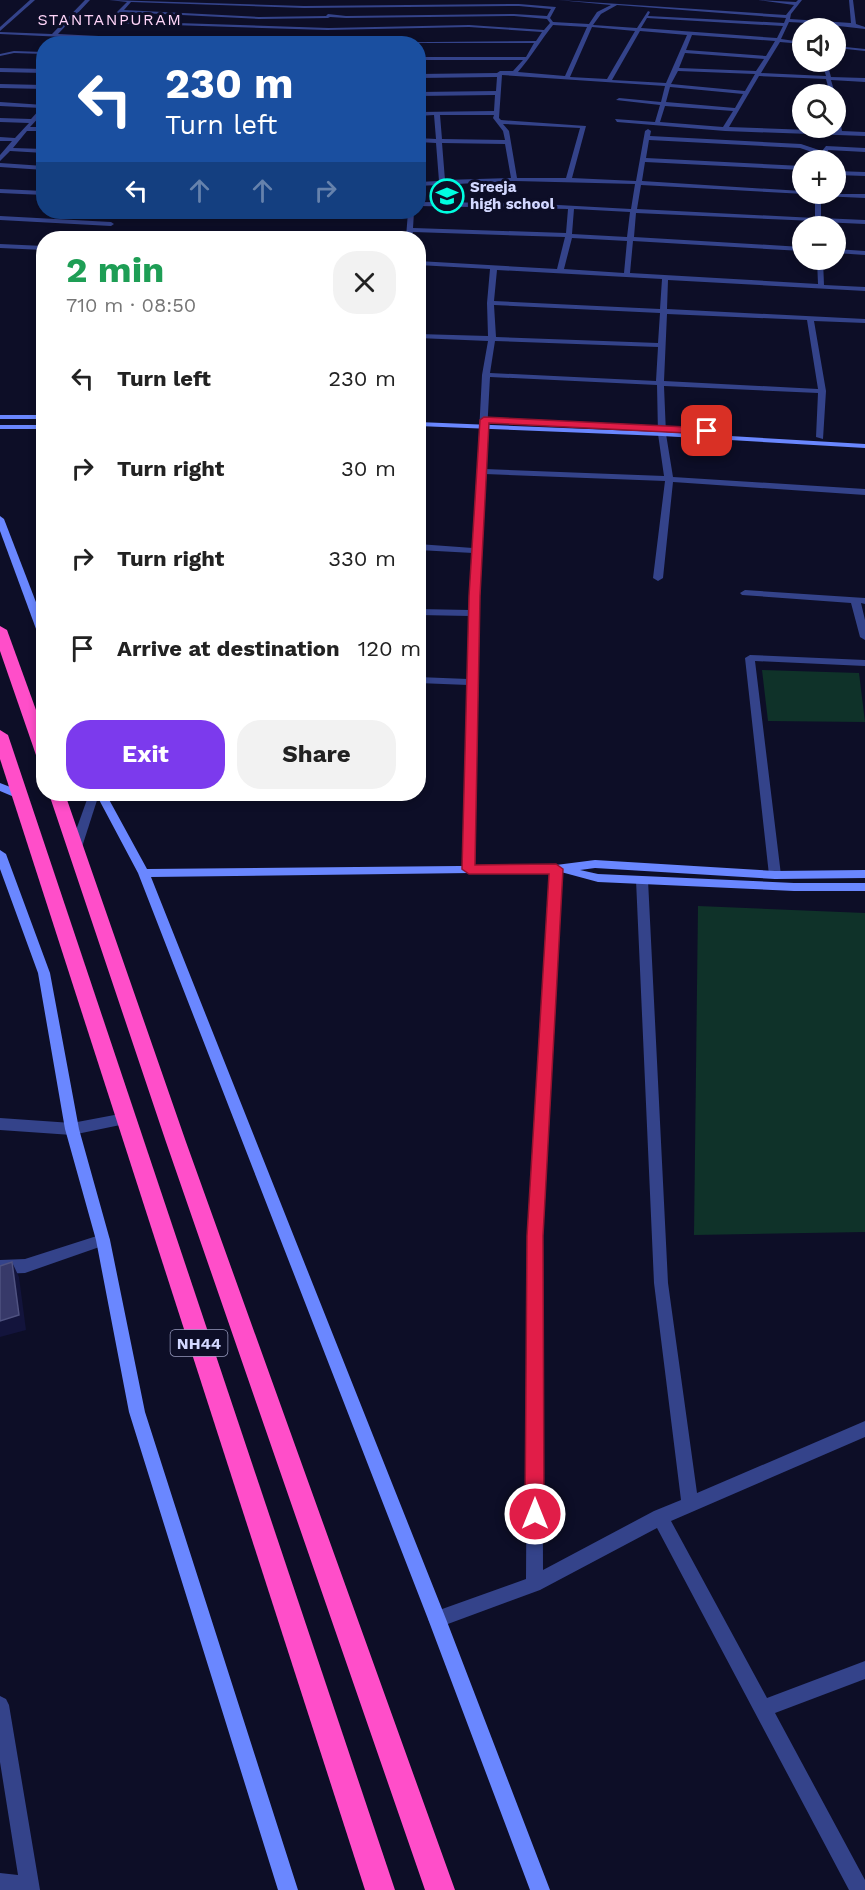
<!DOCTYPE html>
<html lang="en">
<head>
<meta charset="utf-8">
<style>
  body { margin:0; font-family:"Work Sans",sans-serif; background:#f2f2f2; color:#222; height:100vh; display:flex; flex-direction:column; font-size:22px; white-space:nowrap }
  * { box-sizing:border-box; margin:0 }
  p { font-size:20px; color:#767676 }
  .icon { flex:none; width:33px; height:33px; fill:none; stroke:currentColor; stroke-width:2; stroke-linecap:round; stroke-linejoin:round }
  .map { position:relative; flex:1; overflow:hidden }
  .drawer { position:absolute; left:36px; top:231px; width:390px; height:570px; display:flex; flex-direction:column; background:#fff; border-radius:24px; box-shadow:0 3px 9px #0003 }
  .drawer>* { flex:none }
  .hud { position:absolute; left:36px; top:36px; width:390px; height:183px; border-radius:24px; box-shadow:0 3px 9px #0003; background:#1a4fa0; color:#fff; overflow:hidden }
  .tools { position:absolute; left:792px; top:18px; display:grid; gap:12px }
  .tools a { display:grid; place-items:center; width:54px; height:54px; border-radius:50%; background:#fff; box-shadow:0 3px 9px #0003; font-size:30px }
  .pin { position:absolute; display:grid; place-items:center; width:51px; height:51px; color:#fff; margin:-26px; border-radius:12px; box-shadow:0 3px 9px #0006 }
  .me { position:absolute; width:66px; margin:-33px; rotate:0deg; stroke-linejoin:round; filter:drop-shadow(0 0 4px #0008) }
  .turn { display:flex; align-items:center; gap:21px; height:126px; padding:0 30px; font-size:27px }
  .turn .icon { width:78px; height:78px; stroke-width:2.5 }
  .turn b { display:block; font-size:42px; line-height:51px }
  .lanes { display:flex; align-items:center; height:57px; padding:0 30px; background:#0003; justify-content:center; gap:30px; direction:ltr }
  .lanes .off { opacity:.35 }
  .round { display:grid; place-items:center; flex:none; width:63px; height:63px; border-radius:24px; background:#f2f2f2 }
  .head { display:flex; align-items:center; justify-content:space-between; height:102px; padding:0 30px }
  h1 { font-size:36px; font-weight:700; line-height:45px; color:#1e9e55 }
  .cta { display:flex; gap:12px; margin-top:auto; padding:12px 30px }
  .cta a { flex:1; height:69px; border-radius:24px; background:#7c3aed; color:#fff; font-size:24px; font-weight:700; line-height:69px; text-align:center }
  .cta a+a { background:#f2f2f2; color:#222 }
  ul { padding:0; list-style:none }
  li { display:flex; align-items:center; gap:18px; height:90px; padding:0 30px }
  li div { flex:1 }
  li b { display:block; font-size:22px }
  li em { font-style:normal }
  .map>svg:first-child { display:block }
</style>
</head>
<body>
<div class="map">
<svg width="865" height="1890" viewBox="0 0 865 1890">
  <rect width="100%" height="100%" fill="#0d0e27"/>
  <g fill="#0f3229">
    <polygon points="762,670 859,673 865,722 768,721"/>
    <polygon points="698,906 865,913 865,1232 694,1235"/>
  </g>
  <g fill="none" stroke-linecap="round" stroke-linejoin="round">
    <g fill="#34438a" fill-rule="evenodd">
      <polygon points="30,0 35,0 0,31 0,27"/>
      <polygon points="85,0 90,0 58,34 261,44 213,44 0,34 0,32 52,34"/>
      <path d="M109,0l195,6 215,-2 37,3 -6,11 3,4 36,2 8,-12 14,-7 -53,-5 228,15 8,-10 -36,-5 38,2 2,-2h4l-11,14 -1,5 61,4 -2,-23h4l3,24 9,3v2l-35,-4v3h-4l-1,-4 -36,-2 -8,17 21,3v2l-22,-2 -19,31 65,3 -4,-14h5l4,15 34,1v4l-34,-2 4,14h-5l-4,-15 -67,-3 -30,51 107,4v-18l3,2 3,16 23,1v4l-140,-5 -108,-9 -2,-3 40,3 5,-17 -44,-5 3,-2 42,4 4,-16 -163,-11 -3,43 2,2 85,6 -14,52 64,3 9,-50 3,-2 3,2 -1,5 151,8 21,7 4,-5 39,2v4l-37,-2 -2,8 -3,2 -3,-2 1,-3 -21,-7 -151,-8 -3,18 156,8v4l-157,-8 -3,19 160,10 3,3 -164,-9 -4,24 178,9v-24h50v4l-44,-2v22l44,2v4l-44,-2v4h-6v-5l-179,-8 -2,24 168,10v4l-169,-10 -3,32 188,11 -1,-24h6l1,25 41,2v4l-197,-11 -1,29 198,10v4l-51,-2 12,70 -3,48 -7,-2 2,-44 -154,-7 2,48 7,43 192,12v6l-192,-13 -10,96 -5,3 -5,-3 12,-97 -180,-7 -5,122 -5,273 -2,3 -4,1 -6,-4 5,-184 -50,-2v-6l50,2 2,-63 -52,-1v-6l52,1 3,-57 -55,-3v-6l55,4 9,-173 6,-34 -70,-3v-4l70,2 -1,-33 3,-34 -72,-4v-4l139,8 8,-32 -152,-5 -2,6h-4l-1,-1 2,-25h6l-1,16 153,5 2,-24 -150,-3v-4l104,1 109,6 4,-25 -120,-3 -97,5v-4l21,-1 -3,-38 -18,-1v-4l18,1 -2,-24 -16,1v-4l76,-1 1,-16 -77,1v-4l78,-1 1,-14 -79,1v-4l79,-1 3,-2h13l10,-11h-105v-3h108l8,-14h-209l211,-2 6,-9 -73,-5 -142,3 -217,-7 -2,-2 19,-19zM131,2l173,6 215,-2 32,3 -4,7 -33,-2 -168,2 -18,-2 -2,2 -67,1 -135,-7zM617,5l169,13 -2,5 -136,-7 2,-4 -2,-1 -11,17 -44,-3 8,-11zM122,12l137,7 69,-1 2,-1 16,1 168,-2 33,3 3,4 -6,7 -75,-5 -140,3 -215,-7zM647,18l136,8 -6,12 -136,-10zM553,25l34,2 -22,49 -47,-4c13,-15 23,-32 35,-47zM592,27l43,4 -28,48 -37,-2zM640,31l47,4 -21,48 -54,-3zM692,35l83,6 -9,15 -80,-6zM685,53l79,6 -8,12 -77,-3zM678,71l77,3 -10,17 -74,-7zM670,87l73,7 -8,14 -69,-6zM665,106l68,5 -10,16 -63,-5zM440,115h54l-1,3 10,13 2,9 -63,-1zM503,124l77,4 -14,50h-49l-8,-47zM442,143l63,1 6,34 -66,2zM574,209l56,3 -3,25 -55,-3zM572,238l55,3 -3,32 -60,-4zM497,270l165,9 -2,30 -166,-8zM494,305l166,8 -2,30 -162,-6zM667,314l140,6 11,69 -154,-8zM495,341l163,6 -2,34 -166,-8zM490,377l167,8 1,49 6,42 -179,-7z"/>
      <polygon points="836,46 865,49 865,51 836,48"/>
      <polygon points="14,51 44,52 44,54 14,53 0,56 0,54"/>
      <polygon points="0,68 44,69 44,73 0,72"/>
      <polygon points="0,84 44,85 44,89 0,88"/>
      <polygon points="0,102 44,105 44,112 30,127 44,127 44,131 27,131 13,148 44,149 44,153 10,151 0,161 0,155 12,141 0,141 0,137 15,138 29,123 0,122 0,118 31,119 41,108 0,106"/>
      <polygon points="0,163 44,166 44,170 0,167"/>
      <polygon points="836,171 865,172 865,176 836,175"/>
      <polygon points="0,189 44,191 44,195 0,193"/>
      <polygon points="0,216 111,222 114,224 111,226 0,220"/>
      <polygon points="0,244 44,246 44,250 0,248"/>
      <polygon points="836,249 865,251 865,255 836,253"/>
      <polygon points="745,590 865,598 865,604 861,603 865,620 865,640 860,637 851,603 742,595 740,593"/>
      <polygon points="750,655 865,660 865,666 755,661 781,875 775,879 769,875 745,658"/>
      <polygon points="89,794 99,794 82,847 76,851 70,847"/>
      <polygon points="556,865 562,869 542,1236 543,1570 654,1511 681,1500 654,1283 636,880 642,876 648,880 668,1283 697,1493 865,1421 865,1437 671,1521 767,1698 865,1661 865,1679 775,1713 865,1880 865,1890 849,1890 657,1528 540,1590 437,1628 431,1625 428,1619 431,1613 526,1579 528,1236 550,869"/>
      <polygon points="125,1113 130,1115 132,1119 130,1123 72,1135 0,1130 0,1118 72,1123"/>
      <polygon points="103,1234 108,1236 110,1240 108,1244 25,1273 0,1274 0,1260 25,1259"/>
      <polygon points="0,1696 6,1699 9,1705 40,1890 0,1890 0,1873 18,1875 0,1762"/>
    </g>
    <g fill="#6a87ff" fill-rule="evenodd">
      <rect x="0" y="415" width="44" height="4"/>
      <polygon points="418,422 662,432 865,444 865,448 662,436 418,426"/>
      <rect x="0" y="425" width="44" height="4"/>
      <polygon points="0,516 4,519 44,623 44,640 39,637 0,531"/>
      <polygon points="0,783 23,792 24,795 19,799 0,791"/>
      <polygon points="96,794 106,794 147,869 556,865 595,860 775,871 865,870 865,878 775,879 595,868 580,870 598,874 794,883 865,883 865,891 794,891 598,882 561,872 151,877 446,1619 550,1890 530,1890 428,1619 138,873"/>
      <polygon points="0,850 6,854 50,973 79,1129 110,1240 145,1412 298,1890 278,1890 129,1412 96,1240 65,1129 38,973 0,869"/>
    </g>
    <g fill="#ff4ec9" fill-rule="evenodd">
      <polygon points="0,626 7,630 44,732 44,760 36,755 0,651"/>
      <polygon points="0,730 8,735 395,1890 365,1890 0,759"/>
      <polygon points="49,794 65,794 186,1142 455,1890 425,1890 166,1142"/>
    </g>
  </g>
  <polygon fill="#13143c" points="12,1262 19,1277 26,1330 0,1337 0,1321"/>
  <polygon fill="#373969" stroke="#4f5280" stroke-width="1.5" points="12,1262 19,1315 0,1321 0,1266"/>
  <polygon fill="#e11d48" stroke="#92132f" stroke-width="1.5" points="484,417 707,428 711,431 707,434 489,423 480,596 475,865 556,864 563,869 543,1236 544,1514 541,1521 535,1523 528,1521 525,1514 527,1236 549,874 469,874 462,869 469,596 480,420"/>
  <defs>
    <g id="school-ring" transform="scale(1.725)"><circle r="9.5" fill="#0d0e27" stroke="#00fee1" stroke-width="1.5"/><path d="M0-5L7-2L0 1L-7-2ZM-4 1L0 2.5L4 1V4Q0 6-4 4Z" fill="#00fee1"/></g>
  </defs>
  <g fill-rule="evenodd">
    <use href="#school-ring" x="447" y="196"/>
  </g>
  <g text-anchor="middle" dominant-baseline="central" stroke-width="6" stroke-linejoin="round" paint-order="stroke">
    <g font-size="15" font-weight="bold" fill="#d3d8ff" stroke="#0d0e27" text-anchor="start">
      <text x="470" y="187">Sreeja<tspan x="470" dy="17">high school</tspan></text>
    </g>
    <g font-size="16" letter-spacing="1.5" fill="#ffd5f9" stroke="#0d0e27">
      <text x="110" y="19">STANTANPURAM</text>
    </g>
    <rect fill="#0d0e27" stroke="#989bbe" stroke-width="1.5" x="170.5" y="1330" width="57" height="26" rx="4.5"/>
    <g font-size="16" font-weight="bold" fill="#d3d8ff">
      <text x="199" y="1343">NH44</text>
    </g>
  </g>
</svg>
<div class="tools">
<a><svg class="icon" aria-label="sound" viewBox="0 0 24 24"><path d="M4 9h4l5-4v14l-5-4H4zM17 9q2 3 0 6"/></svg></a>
<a><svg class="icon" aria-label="search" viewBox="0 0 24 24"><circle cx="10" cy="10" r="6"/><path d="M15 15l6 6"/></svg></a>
<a>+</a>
<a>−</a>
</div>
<div class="pin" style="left:707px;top:431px;background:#d93025"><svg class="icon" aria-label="arrive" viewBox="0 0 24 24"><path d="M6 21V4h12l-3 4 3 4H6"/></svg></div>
<svg class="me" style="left:535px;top:1514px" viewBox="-20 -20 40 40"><circle r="17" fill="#e11d48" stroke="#fff" stroke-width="3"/><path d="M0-11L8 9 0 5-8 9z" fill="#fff"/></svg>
<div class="hud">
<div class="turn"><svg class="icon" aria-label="left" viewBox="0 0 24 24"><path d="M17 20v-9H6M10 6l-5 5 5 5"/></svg><div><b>230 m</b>Turn left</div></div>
<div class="lanes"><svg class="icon" aria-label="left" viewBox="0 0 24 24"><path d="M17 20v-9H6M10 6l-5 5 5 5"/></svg><svg class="icon off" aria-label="ahead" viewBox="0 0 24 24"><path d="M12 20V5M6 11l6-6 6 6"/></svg><svg class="icon off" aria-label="ahead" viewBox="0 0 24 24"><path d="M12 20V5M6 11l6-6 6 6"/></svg><svg class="icon off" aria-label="right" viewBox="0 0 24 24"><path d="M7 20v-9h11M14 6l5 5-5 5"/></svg></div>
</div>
<section class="drawer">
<div class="head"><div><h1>2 min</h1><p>710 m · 08:50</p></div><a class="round"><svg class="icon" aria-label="close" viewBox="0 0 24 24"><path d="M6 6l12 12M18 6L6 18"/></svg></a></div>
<ul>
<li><svg class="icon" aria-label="left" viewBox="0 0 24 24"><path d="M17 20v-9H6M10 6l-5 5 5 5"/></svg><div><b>Turn left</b></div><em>230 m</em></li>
<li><svg class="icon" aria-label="right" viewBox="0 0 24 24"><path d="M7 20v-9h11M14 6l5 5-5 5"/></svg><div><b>Turn right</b></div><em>30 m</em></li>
<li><svg class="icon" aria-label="right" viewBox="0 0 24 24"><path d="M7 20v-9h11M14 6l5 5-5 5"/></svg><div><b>Turn right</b></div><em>330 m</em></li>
<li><svg class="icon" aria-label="arrive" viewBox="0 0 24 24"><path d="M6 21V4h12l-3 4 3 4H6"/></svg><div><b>Arrive at destination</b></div><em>120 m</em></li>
</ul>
<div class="cta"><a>Exit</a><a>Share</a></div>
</section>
</div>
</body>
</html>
